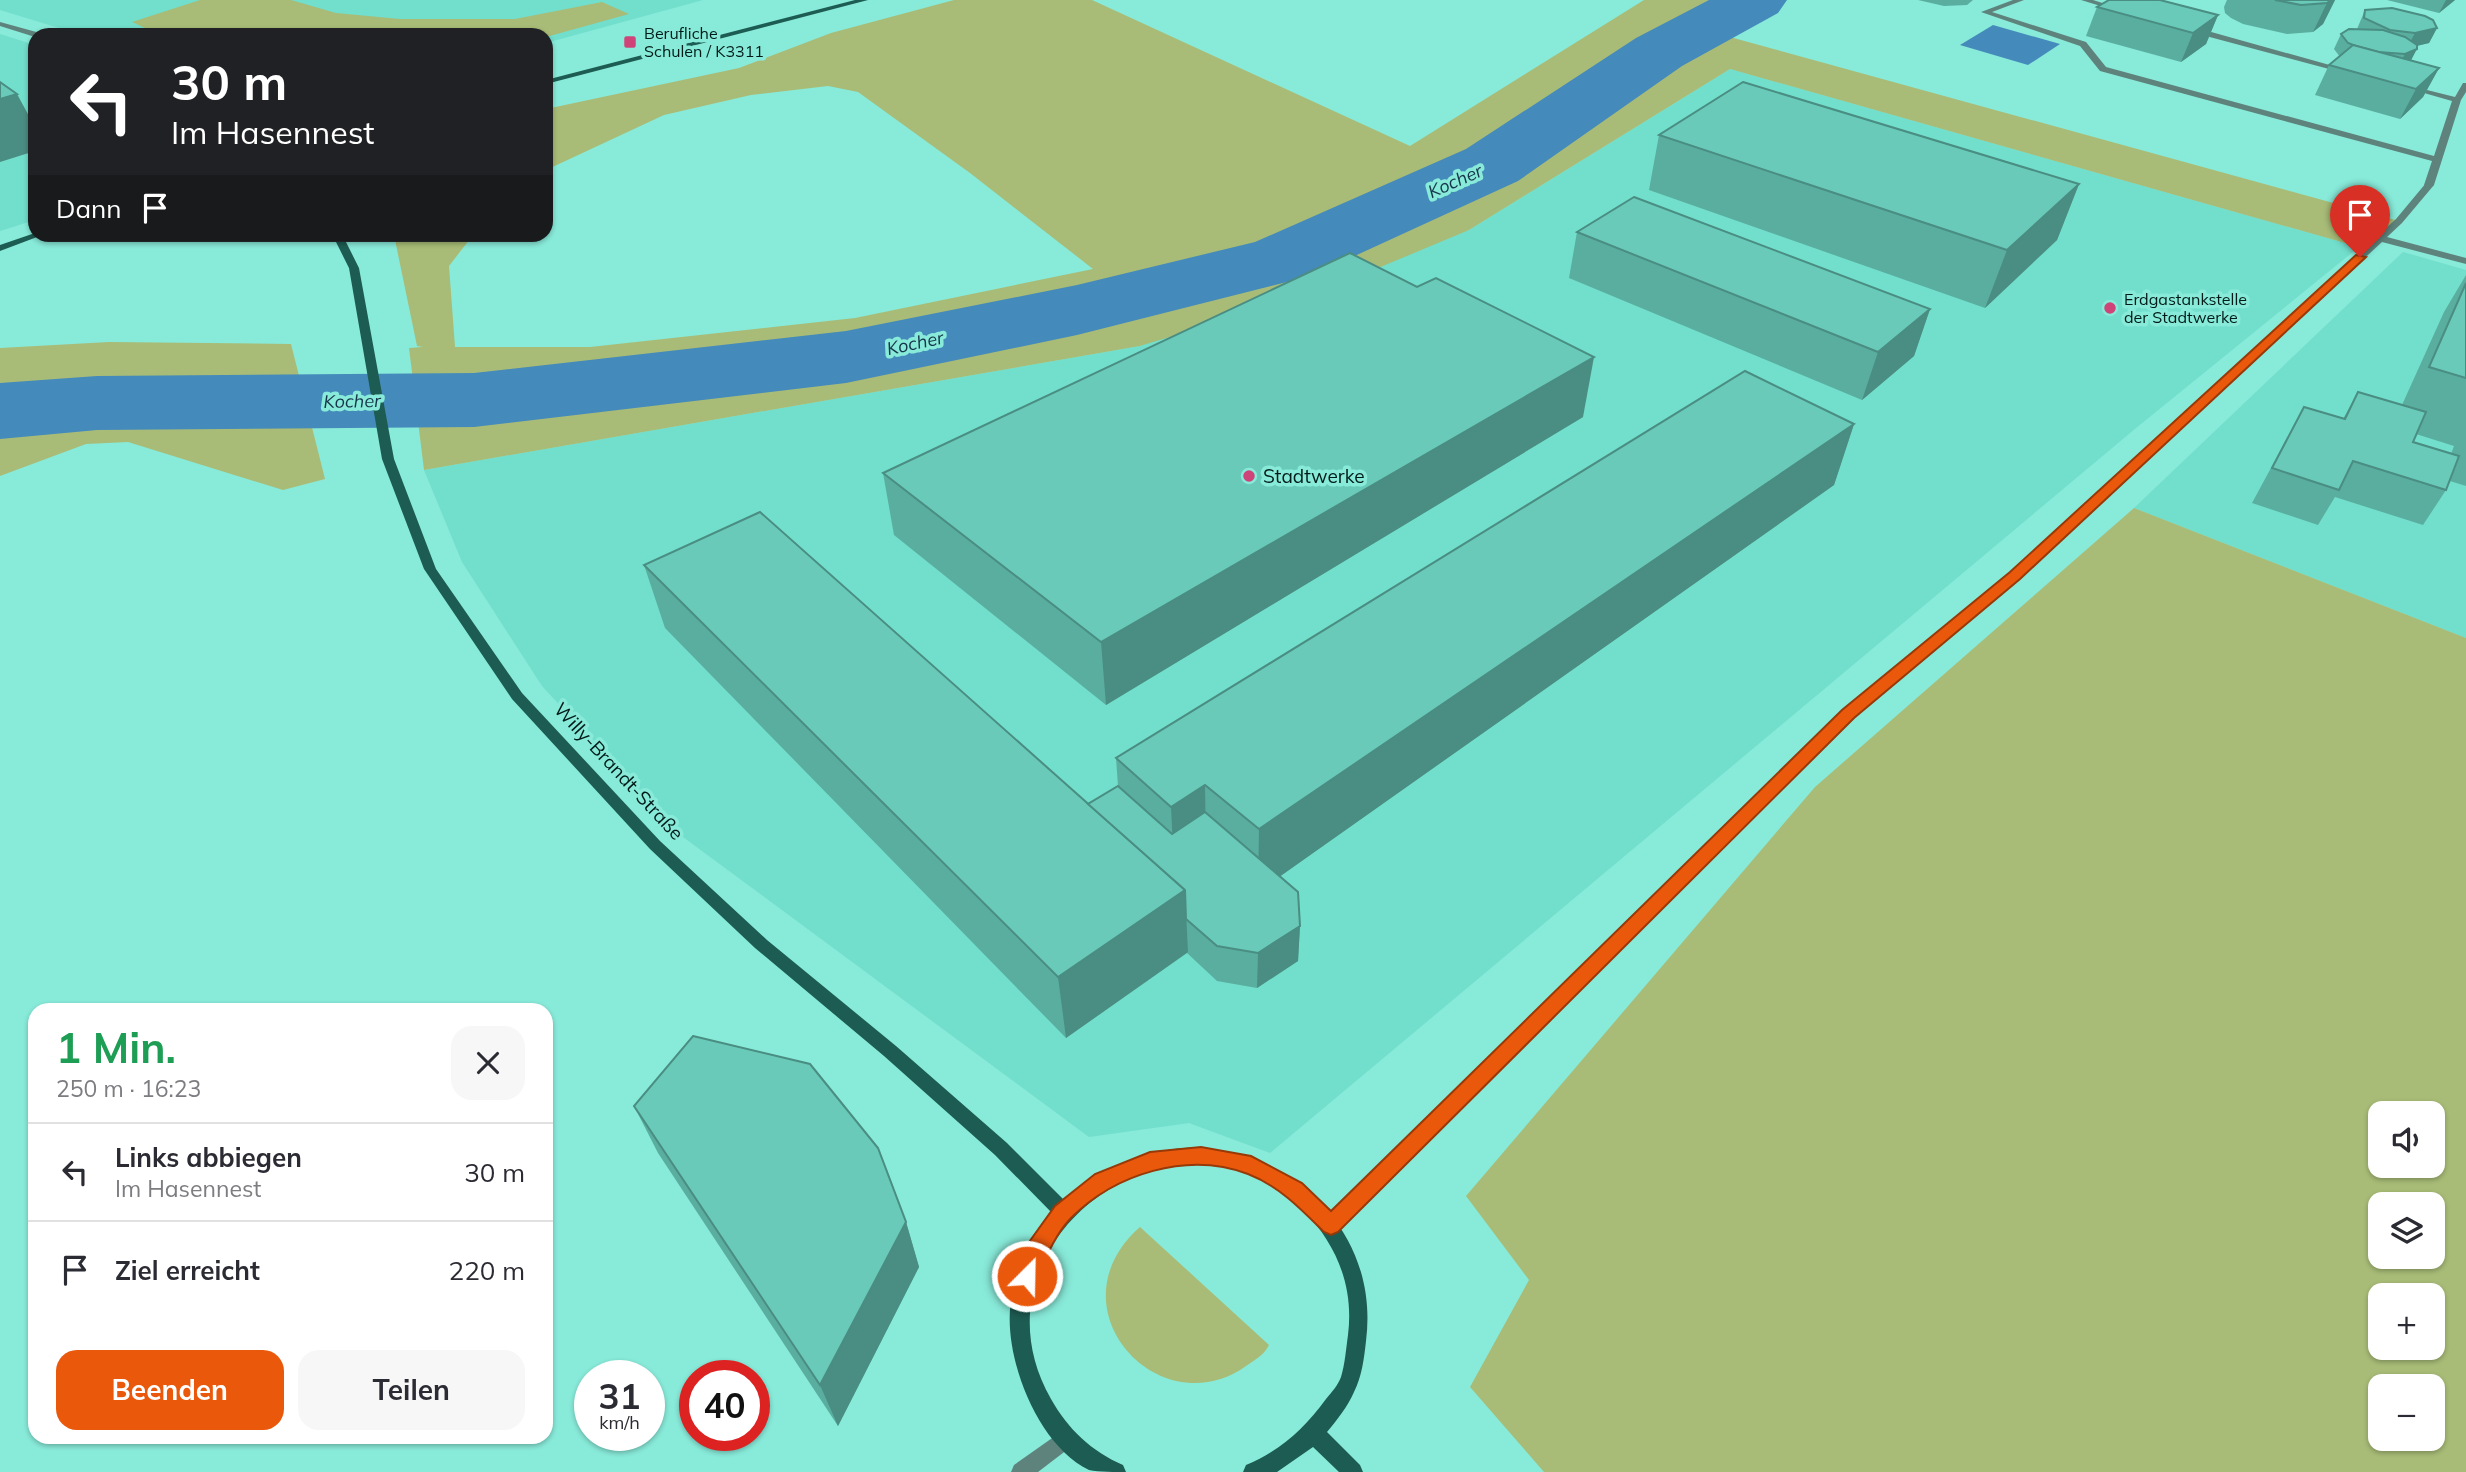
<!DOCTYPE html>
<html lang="de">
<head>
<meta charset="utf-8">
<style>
  body { margin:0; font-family:Mulish,sans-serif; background:#f7f7f7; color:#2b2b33; height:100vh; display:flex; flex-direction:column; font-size:26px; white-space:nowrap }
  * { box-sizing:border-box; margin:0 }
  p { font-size:23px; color:#7c7c81 }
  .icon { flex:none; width:38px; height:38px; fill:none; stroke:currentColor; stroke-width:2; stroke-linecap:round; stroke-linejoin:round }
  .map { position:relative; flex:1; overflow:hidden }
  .details { position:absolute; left:28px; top:1003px; width:525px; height:441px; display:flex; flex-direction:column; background:#fff; border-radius:21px; box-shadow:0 2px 5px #0004 }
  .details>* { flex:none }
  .hud { position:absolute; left:28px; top:28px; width:525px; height:214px; border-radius:21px; box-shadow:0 2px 5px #0004; background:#202124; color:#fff; overflow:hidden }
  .controls { position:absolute; left:2368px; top:1101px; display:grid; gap:14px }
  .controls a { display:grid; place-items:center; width:77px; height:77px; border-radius:14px; background:#fff; box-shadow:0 2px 5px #0004; font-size:35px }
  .speed { position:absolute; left:574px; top:1360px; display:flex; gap:14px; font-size:35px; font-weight:700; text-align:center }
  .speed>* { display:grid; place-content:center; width:91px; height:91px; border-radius:50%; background:#fff; box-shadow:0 2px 5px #0004; line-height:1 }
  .speed small { font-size:18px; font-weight:400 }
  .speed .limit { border:10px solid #d22; background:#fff; color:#111 }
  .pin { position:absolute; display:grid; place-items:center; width:60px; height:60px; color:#fff; margin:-72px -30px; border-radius:50% 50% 50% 0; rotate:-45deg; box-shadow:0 0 7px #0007 }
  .pin .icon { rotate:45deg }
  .me { position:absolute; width:77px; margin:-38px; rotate:23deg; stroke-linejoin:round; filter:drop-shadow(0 0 5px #0008) }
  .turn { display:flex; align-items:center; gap:24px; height:147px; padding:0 28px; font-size:32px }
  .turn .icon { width:91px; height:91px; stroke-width:2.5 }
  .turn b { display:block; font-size:49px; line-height:60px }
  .then { display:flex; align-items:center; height:66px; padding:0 28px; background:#0003; gap:14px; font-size:26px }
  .round { display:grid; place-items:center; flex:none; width:74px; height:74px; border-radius:21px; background:#f7f7f7 }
  .summary { display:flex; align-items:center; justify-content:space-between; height:119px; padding:0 28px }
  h1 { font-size:42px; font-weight:700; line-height:52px; color:#1e9e55 }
  .primary-button { display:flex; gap:14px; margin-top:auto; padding:14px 28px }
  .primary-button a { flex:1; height:80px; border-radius:21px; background:#ea580c; color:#fff; font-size:28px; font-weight:700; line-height:80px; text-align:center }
  .primary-button a+a { background:#f7f7f7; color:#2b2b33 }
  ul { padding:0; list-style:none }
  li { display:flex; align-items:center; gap:21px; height:98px; padding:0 28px; border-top:2px solid #e1e1e2 }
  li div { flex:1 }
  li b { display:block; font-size:26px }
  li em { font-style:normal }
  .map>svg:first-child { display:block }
</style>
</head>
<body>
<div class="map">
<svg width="2466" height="1472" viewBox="0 0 2466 1472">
  <rect width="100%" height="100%" fill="#88ead9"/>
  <g fill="#72decc">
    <polygon points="0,0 703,0 546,43 546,35 82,35 0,10"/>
    <polygon points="0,34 35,45 35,220 0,231"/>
    <polygon points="1730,69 2359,247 2136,428 1270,1153 1189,1123 1089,1137 679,834 542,686 462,562 424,470 1140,346 1469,230"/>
    <polygon points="2403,252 2466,270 2466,638 2134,508"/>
  </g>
  <g fill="#a8bc77" fill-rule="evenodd">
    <polygon points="200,0 291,0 336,13 400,19 515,19 602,2 629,14 546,37 546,35 160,35 132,22"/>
    <polygon points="954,0 1092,0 1410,146 1644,0 1779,0 1719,34 2399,221 2380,238 2359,247 1730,69 1469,230 1328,289 1140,346 424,470 409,348 423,347 417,346 394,235 473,235 449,266 455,347 590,347 855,318 1093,269 970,173 858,92 828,86 751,95 664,115 546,170 546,109 739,68 831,33"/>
    <polygon points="109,342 291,344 325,479 283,490 128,442 86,444 0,476 0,348"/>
    <path d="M2134,508l332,130v834h-922l-74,-85 59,-107 -63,-84 349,-409zM2432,1113v53h-52v-53zM2432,1204v52h-52v-52zM2432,1295v53h-52v-53zM2380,1386h52v52h-52z"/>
    <path d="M1140,1227l129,118c-5,10 -14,15 -23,21 -87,62 -197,-59 -106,-139z"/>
  </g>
  <polygon fill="#448abb" points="1993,25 2060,44 2028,65 1960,45"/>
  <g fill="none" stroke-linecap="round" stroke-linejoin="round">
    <polygon fill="#448abb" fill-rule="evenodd" points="1709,0 1787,0 1778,13 1682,66 1518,181 1311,276 1077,335 846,383 474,427 97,430 0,439 0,383 97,376 474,373 846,331 1077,285 1255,242 1466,149 1636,38"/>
    <g fill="#5e837c" fill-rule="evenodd">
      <polygon points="2013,0 2024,0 1992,12 2086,42 2106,67 2434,156 2452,101 2403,87 2407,85 2455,97 2463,83 2466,83 2466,92 2461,100 2434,185 2429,188 2424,185 2432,161 2100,71 2080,46 1981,12"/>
      <polygon points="2081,0 2093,0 2121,9 2117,11"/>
      <polygon points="2191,28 2197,28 2351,71 2344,73 2191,32"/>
    </g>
    <g fill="#5e837c" fill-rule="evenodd">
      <polygon points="0,22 40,33 41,35 35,35 35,37 0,26"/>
      <polygon points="2426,183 2434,185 2402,223 2387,237 2466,258 2466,264 2382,242 2019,578 1853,717 1337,1232 1331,1235 1325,1232 1322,1226 1325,1220 1843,711 2011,572 2396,219"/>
      <polygon points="1065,1429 1072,1432 1075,1439 1072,1446 1038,1472 1011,1472 1014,1465"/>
    </g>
    <g fill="#1d5c52" fill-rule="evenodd">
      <polygon points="855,0 868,0 546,84 546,80"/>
      <polygon points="35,233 45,234 0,251 0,245"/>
      <path d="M332,234h10l17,34 35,191 42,110 86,124 138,148 107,99 129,106 111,97 58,58c34,-28 74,-50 119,-53 26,-2 53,6 77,16 73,30 115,99 105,177 -2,18 -4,35 -12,51 -6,14 -17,28 -27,40l33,33 3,7h-24l-26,-25 -36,25h-34l3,-7c35,-15 58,-36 80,-66 6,-7 12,-14 15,-22 4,-13 5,-28 7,-42 6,-48 -11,-90 -44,-124 -126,-128 -343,30 -253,188 17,30 40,52 72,66l3,7c-10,0 -27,0 -37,-2 -50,-24 -83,-107 -79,-160 3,-36 21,-68 43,-96l-58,-59 -111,-99 -129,-108 -105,-99 -138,-150 -88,-130 -42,-110 -33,-191z"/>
    </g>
  </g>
  <g fill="#5aaea0" fill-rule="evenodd">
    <polygon points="1918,0 1973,0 1967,5 1944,6"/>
    <polygon points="2227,0 2335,0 2323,24 2313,32 2287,34 2243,24 2231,18 2225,13 2224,7"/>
    <polygon points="2387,0 2455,0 2439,13"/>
    <polygon points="2097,7 2218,15 2206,44 2181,62 2086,36"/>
    <polygon points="2365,10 2437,28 2429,43 2417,46 2411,60 2439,68 2423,97 2400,119 2315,95 2329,65 2340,57 2334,49 2341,34 2357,29"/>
    <polygon points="1659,135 2079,184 2057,240 1985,308 1649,190"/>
    <polygon points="1577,232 1930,309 1914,356 1862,400 1569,278"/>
    <path d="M2466,275v211l-16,-5 -4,9 -23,35 -88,-28 -17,28 -66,-22 52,-96 39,12 15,-27 44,13 42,-93zM2416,434l38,12 -3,8 -38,-12z"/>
    <polygon points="1583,417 1106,705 894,535 883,473"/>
    <polygon points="1854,424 1834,485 1280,876 1300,926 1298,961 1257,988 1217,981 1187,953 1066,1038 665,628 644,565 1088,804 1118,786 1116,758"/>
    <polygon points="634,1106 906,1222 919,1267 838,1426 658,1153"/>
  </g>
  <g fill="#4a8d82">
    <polygon points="2331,0 2335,0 2323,24 2313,32 2327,3"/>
    <polygon points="2446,0 2455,0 2439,13"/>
    <polygon points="2218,15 2206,44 2181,62 2193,33"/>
    <polygon points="2437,28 2429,43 2407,48 2415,33"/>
    <polygon points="2417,49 2409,64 2397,69 2405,54"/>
    <polygon points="2439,68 2423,97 2400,119 2416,89"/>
    <polygon points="17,94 35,127 35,151 0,162 0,99"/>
    <polygon points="2079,184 2057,240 1985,308 2007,250"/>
    <polygon points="1930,309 1914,356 1862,400 1878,352"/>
    <polygon points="1594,357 1583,417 1106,705 1101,642"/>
    <polygon points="1854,424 1834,485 1258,892 1259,829"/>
    <polygon points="1205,785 1206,848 1174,870 1171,807"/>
    <polygon points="1185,890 1188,952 1066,1038 1058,977"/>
    <polygon points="1300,926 1298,961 1257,988 1258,953"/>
    <polygon points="906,1222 919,1267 838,1426 820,1385"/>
  </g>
  <g fill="#69caba" stroke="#4a8d82" stroke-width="2">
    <polygon points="2109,0 2160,0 2218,15 2193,33 2097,7"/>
    <polygon points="2275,0 2331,0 2327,3 2301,5"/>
    <polygon points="2392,8 2425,16 2433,20 2437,28 2415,33 2390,30 2364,18 2365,10"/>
    <polygon points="2349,29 2383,30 2405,37 2417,45 2417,49 2405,54 2378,52 2356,46 2348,43 2341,34"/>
    <polygon points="2353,45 2439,68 2416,89 2329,65"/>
    <polygon points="0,82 17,94 0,99"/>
    <polygon points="1743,82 2079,184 2007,250 1659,135"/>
    <polygon points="1634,197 1930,309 1878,352 1577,232"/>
    <polygon points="1350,253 1417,287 1436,278 1594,357 1101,642 883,473"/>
    <polygon points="2466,283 2466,378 2429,367"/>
    <polygon points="1745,371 1854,424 1259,829 1205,785 1171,807 1116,758"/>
    <polygon points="2358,392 2426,412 2413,442 2459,456 2446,490 2353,461 2339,490 2272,468 2304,407 2345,419"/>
    <polygon points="760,512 1185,890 1058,977 644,565"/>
    <polygon points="1118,786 1172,834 1205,812 1298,892 1300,926 1258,953 1217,946 1186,919 1185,890 1088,804"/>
    <polygon points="693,1036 810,1064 878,1148 906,1222 820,1385 634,1106"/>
  </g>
  <path fill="#ea580c" stroke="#983908" stroke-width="2" d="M2356,255l10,2 -346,322 -166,139 -516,514 -7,3 -7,-3c-23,-23 -45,-46 -76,-58 -61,-23 -133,0 -177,44 -18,19 -26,43 -36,65l-8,3 -7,-3 -3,-7 10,-31 28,-39 40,-32 55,-22 51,-5 50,9 51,27 29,28 511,-501 168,-138z"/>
  <g fill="#cf4478" stroke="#88ead9" stroke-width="2.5">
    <rect x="623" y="35" width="14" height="14" rx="3.5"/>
    <circle cx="2110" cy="308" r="7"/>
    <circle cx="1249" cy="476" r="7"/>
  </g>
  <g text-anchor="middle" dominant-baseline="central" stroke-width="7" stroke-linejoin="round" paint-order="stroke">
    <g font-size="16" fill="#001b17" stroke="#88ead9" text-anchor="start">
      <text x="644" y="33">Berufliche<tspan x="644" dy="18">Schulen / K3311</tspan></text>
      <text x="2124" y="299">Erdgastankstelle<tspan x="2124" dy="18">der Stadtwerke</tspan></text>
    </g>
    <g font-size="18" font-style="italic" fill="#16354a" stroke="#88ead9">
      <text transform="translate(1455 181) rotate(-24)">Kocher</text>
      <text transform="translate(915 343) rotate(-12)">Kocher</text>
      <text transform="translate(352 401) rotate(-1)">Kocher</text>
    </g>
    <g font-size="19" fill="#001b17" stroke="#88ead9" text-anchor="start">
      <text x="1263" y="476">Stadtwerke</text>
    </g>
    <g font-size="19" fill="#001b17" stroke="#88ead9">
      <text transform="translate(619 771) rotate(47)">Willy-Brandt-Straße</text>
    </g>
  </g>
</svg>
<div class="controls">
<a><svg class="icon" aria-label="sound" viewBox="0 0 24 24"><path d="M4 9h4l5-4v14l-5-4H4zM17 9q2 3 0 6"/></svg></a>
<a><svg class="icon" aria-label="layers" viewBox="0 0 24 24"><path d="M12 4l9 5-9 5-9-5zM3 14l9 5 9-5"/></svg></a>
<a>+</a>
<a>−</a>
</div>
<div class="speed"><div>31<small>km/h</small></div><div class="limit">40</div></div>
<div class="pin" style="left:2360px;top:257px;background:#d93025"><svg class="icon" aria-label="arrive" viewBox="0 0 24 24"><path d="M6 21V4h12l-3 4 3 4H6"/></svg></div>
<svg class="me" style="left:1027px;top:1276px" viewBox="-20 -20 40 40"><circle r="17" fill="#ea580c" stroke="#fff" stroke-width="3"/><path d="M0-11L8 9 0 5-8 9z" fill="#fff"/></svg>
<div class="hud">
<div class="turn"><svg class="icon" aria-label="left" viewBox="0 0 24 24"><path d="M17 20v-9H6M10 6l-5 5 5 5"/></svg><div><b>30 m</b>Im Hasennest</div></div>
<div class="then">Dann<svg class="icon" aria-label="arrive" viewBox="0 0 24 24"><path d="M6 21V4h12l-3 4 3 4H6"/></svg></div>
</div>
<section class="details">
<div class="summary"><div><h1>1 Min.</h1><p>250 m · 16:23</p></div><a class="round"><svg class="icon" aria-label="close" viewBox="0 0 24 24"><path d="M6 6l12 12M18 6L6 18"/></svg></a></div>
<ul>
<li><svg class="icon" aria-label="left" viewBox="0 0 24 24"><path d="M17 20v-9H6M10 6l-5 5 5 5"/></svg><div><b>Links abbiegen</b><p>Im Hasennest</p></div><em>30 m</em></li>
<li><svg class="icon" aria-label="arrive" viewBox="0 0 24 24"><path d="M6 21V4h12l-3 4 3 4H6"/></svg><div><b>Ziel erreicht</b></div><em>220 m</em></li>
</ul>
<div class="primary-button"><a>Beenden</a><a>Teilen</a></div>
</section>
</div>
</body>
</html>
